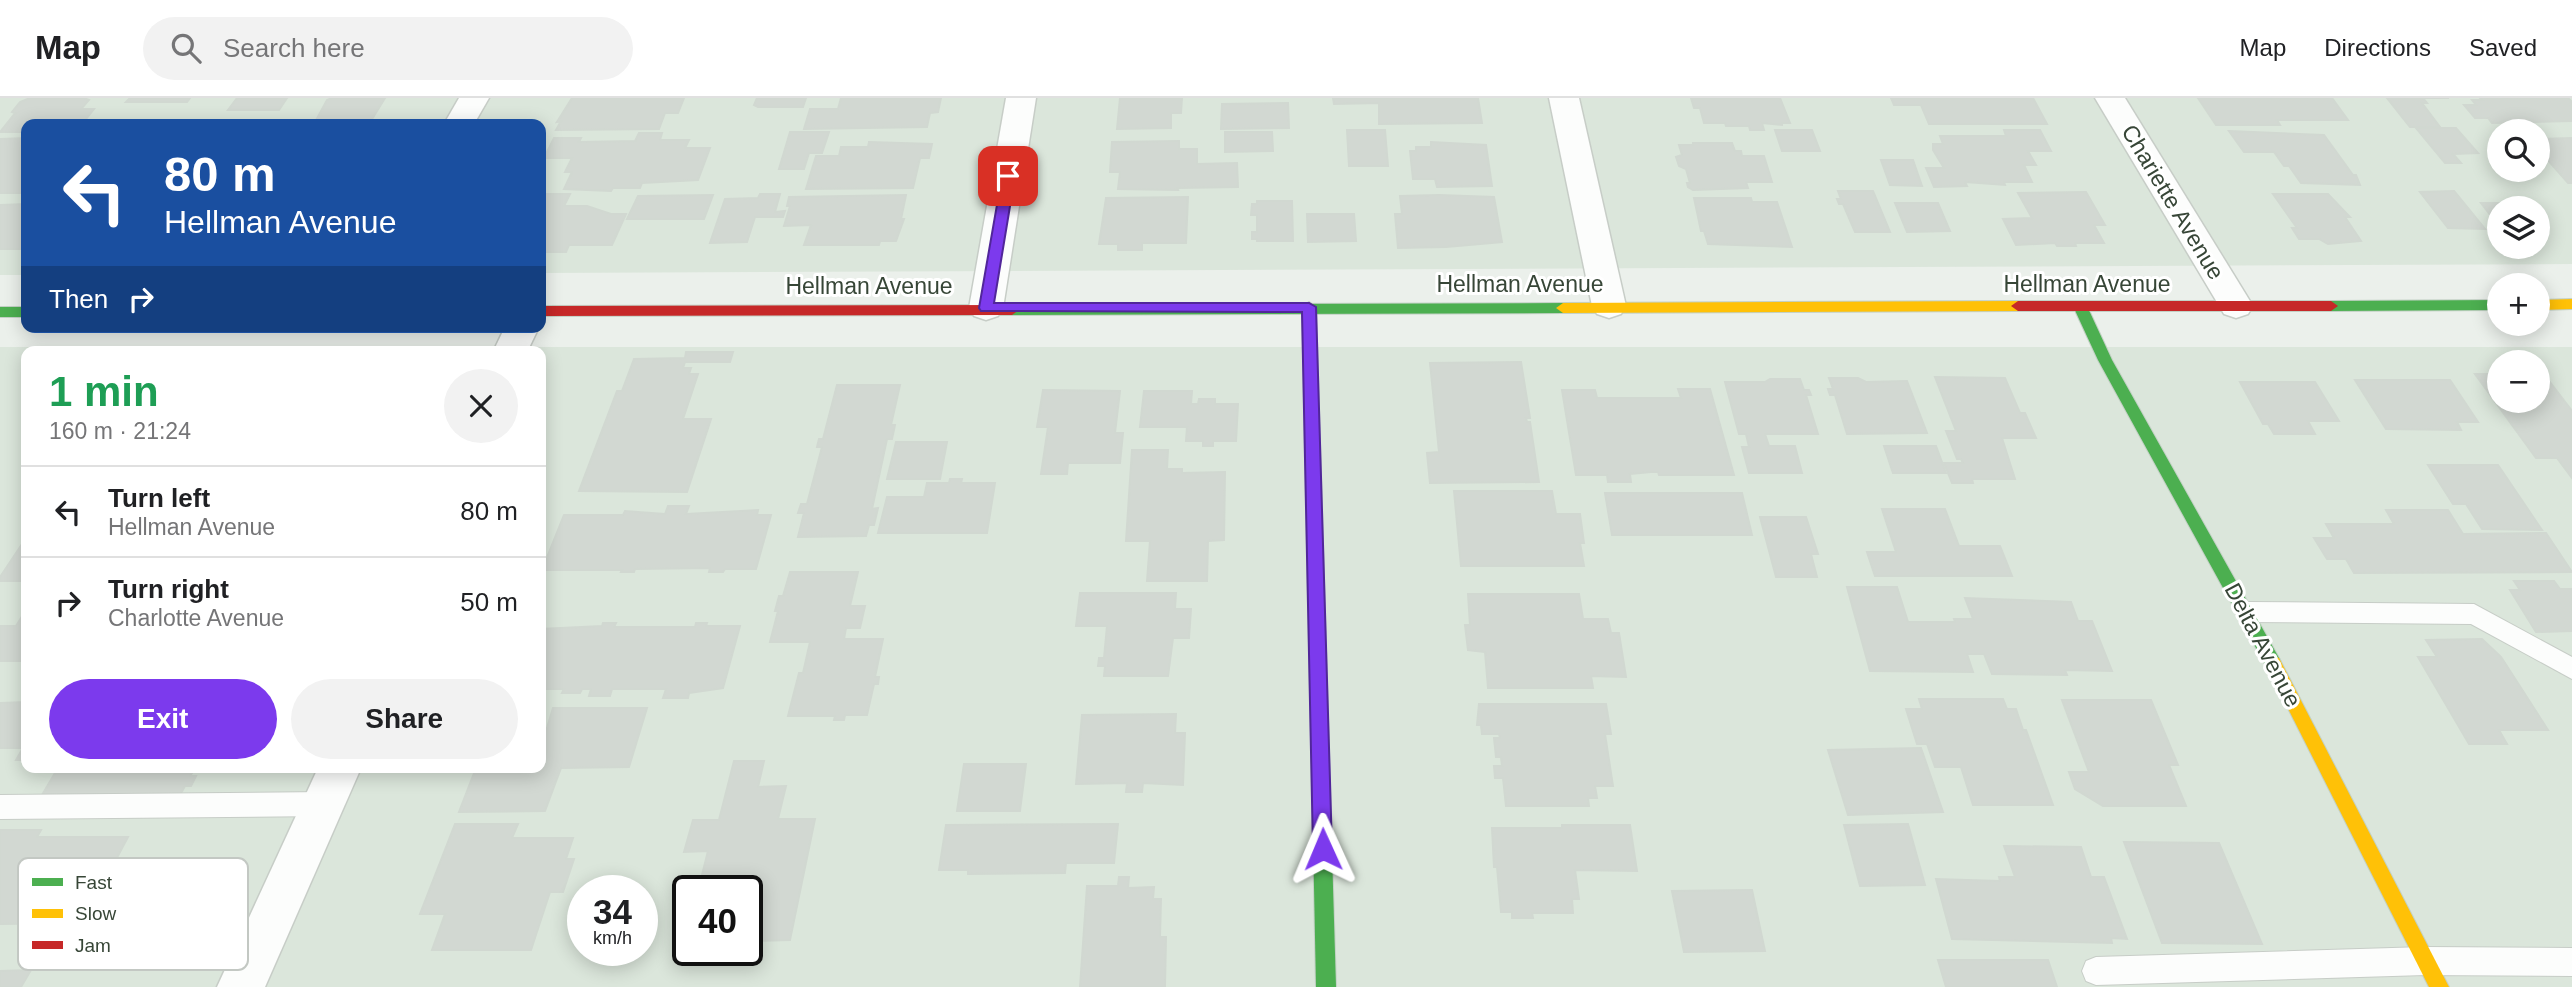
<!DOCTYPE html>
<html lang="en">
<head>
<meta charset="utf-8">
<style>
  body { margin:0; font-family:Arial,sans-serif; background:#f2f2f2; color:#202124; height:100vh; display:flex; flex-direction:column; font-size:26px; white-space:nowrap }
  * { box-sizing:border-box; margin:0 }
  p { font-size:23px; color:#757577 }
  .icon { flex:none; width:38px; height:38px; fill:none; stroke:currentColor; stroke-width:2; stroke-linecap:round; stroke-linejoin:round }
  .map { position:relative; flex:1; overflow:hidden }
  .panel { position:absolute; left:21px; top:248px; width:525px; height:427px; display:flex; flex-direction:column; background:#fff; border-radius:14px; box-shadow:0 4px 18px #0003 }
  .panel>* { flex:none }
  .top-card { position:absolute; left:21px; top:21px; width:525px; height:214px; border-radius:14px; box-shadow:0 4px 18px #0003; background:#1a4fa0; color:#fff; overflow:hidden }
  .buttons { position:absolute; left:2487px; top:21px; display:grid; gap:14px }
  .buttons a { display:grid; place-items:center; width:63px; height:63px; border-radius:50%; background:#fff; box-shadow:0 4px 18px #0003; font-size:35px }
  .speed { position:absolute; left:567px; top:777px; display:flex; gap:14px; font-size:35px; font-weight:700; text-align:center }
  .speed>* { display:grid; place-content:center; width:91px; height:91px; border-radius:50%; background:#fff; box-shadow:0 4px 18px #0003; line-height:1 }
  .speed small { font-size:18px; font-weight:400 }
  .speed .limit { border:4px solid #111; border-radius:10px; background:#fff; color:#111 }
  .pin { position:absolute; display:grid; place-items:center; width:60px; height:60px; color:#fff; margin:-30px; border-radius:14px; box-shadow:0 4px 10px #0006 }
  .me { position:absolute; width:77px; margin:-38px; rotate:359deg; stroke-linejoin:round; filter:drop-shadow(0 0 5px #0008) }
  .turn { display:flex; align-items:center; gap:24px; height:147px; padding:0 28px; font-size:32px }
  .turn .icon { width:91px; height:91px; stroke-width:2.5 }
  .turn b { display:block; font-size:49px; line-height:60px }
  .then { display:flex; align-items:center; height:66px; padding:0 28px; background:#0003; gap:14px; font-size:26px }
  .round { display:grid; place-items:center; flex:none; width:74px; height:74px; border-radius:37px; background:#f2f2f2 }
  .head { display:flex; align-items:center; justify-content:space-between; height:119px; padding:0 28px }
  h1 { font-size:42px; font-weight:700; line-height:52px; color:#1e9e55 }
  .action { display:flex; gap:14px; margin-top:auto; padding:14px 28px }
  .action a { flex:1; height:80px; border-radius:42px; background:#7c3aed; color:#fff; font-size:28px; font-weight:700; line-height:80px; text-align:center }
  .action a+a { background:#f2f2f2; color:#202124 }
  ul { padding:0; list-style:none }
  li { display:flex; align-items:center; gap:21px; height:91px; padding:0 28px; border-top:2px solid #e0e0e0 }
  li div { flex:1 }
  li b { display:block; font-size:26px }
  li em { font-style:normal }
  header { display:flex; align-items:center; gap:42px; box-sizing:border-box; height:98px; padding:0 35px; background:#fff; border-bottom:2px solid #e0e0e0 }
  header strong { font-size:33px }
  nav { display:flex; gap:38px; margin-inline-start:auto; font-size:24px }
  .search { width:490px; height:63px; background:#f2f2f2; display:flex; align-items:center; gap:18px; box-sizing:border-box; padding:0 24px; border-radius:38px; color:#757577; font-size:26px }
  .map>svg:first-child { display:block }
</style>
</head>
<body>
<header>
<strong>Map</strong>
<div class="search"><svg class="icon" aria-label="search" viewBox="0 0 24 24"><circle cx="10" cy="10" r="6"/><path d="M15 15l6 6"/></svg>Search here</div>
<nav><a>Map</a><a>Directions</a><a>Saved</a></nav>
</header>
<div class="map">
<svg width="2572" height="889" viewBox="0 0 2572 889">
  <rect width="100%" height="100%" fill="#ebf0eb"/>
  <g fill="#dbe6db" fill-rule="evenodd">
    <path d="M0,0h2572v166l-2031,9v-149h-515v151h-26zM2499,33h39v39h-39zM2499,110h39v39h-39z"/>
    <path d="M0,249h2572v640h-2572zM26,254h515v416h-515zM2499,264h39v39h-39zM583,793h59v59h-59zM688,793h59v59h-59z"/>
  </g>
  <g fill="#d2d8d2" stroke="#d1d8d1" stroke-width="2">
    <polygon points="30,0 84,0 89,2 81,11 94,11 82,26 26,26 26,34 0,34 15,15 12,14 20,4"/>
    <polygon points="130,0 190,0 187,4 126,4"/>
    <polygon points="237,0 287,0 279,12 228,12"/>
    <polygon points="332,0 385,0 369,26 314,26 327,2"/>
    <polygon points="572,0 684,0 678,15 665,15 659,31 556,32 561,23 557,24"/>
    <polygon points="757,0 806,0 803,9 758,9 754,7"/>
    <polygon points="841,0 941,0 938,14 930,15 927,29 804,31 810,11 838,11"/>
    <polygon points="1120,0 1182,0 1181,15 1171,15 1171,30 1117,31"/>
    <polygon points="1333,0 1478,0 1482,25 1379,26 1379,5 1334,6"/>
    <polygon points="1691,0 1780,0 1790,25 1782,25 1782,27 1762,25 1764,32 1750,32 1749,28 1726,28 1725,25 1704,25 1700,10 1694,10"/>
    <polygon points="1891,0 2033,0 2047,26 1929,26 1921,7 1894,7"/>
    <polygon points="2198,0 2332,0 2348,22 2277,22 2280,27 2216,27"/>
    <polygon points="2387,0 2449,0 2423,0 2427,5 2422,5 2440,29 2410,29"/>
    <polygon points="2480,0 2568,0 2572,4 2572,23 2492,25 2488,20 2475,20 2464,7 2476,7 2472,2 2482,2"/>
    <polygon points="1288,5 1289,30 1221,31 1222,6"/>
    <polygon points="2416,30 2456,30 2478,55 2453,56 2461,65 2445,65"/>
    <polygon points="1347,32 1385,32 1388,68 1349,68"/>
    <polygon points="1775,32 1812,32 1820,53 1782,53"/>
    <polygon points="2004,32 2040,32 2051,53 2028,53 2036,67 2024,67 2032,84 2004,84 2005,87 1965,84 1967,88 1934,89 1926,70 1944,70 1933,52 1933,46 1943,46 1940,38 2006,38"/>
    <polygon points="2229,33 2324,37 2353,77 2356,77 2360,87 2301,85 2289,68 2284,68 2274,54 2244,54"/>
    <polygon points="790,34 829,34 822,55 809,55 804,71 779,71"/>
    <polygon points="1225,34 1272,34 1273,53 1225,54"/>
    <polygon points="639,35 662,35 660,42 689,42 685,50 710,50 698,82 642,85 640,90 613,90 611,93 564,91 572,74 565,74 572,60 544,60 554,40 581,40 579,44 635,43"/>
    <polygon points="26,40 26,95 0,95 0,41"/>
    <polygon points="2572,40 2572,85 2568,85 2538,51 2538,41"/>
    <polygon points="1179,43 1179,51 1197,51 1197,66 1237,65 1238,89 1177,90 1178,92 1118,91 1120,74 1110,74 1112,44"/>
    <polygon points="869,44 932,46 929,60 920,60 913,90 806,91 816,58 839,58 841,49 868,49"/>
    <polygon points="1431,44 1486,47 1492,88 1437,89 1435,81 1413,81 1410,53 1416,53 1416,49 1431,49"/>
    <polygon points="1693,45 1732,45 1735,53 1741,53 1742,58 1764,58 1772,84 1746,84 1748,90 1693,92 1688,89 1687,85 1690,85 1686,71 1679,68 1676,59 1682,57 1679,47 1693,47"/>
    <polygon points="1881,62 1913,62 1922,88 1890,87"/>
    <polygon points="1838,93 1873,93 1890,134 1855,134 1843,106 1839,106 1837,101 1841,101"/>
    <polygon points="2454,93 2485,131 2448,130 2420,94"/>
    <polygon points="2086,94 2105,127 2094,127 2104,145 2075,145 2076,148 2057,148 2055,145 2016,147 2003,121 2032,120 2018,95"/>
    <polygon points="542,96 570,96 564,108 587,108 611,116 626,116 612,147 569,147 566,154 541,154"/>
    <polygon points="760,96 780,96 775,114 785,113 783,119 755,119 747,144 710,145 725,101 758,100"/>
    <polygon points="2273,96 2328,96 2350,119 2345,119 2361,143 2328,146 2319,141 2299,141 2292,130 2297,130"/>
    <polygon points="713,97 704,121 627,121 638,98"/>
    <polygon points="906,97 901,121 904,121 896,143 880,143 879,147 804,147 811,127 784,128 790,108 787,108 789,99"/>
    <polygon points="1439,97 1494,99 1502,144 1446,149 1398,150 1395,116 1402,116 1400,98"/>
    <polygon points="1188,99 1186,145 1142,145 1142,152 1118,152 1118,146 1099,146 1106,100"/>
    <polygon points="1694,100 1751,100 1752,104 1777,104 1792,149 1708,146 1704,133 1701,133"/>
    <polygon points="1257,103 1292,103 1293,143 1257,143 1257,141 1252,141 1252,134 1257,134 1257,117 1251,117 1252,106 1257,106"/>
    <polygon points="1895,105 1938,105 1950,133 1907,134"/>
    <polygon points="2481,105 2517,105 2521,110 2499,110 2499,128"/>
    <polygon points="26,106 26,147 23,151 0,151 0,107"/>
    <polygon points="1307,116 1354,116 1356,143 1308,144"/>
    <polygon points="686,254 733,254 730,264 685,264 683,270 691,270 689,276 698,276 683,321 711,321 687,394 579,393 617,293 622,293 634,261 685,260"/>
    <polygon points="1521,264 1530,320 1526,320 1527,324 1530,324 1539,384 1430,385 1427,355 1439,354 1430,265"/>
    <polygon points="2538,275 2543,275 2572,313 2572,380 2557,360 2536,360 2475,276 2499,276 2499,303 2538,303"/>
    <polygon points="1935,279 2005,280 2020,315 2025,315 2036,340 2002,340 2015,381 1972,381 1973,385 1952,385 1944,365 1963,365 1961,361 1957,361 1946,333 1956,333"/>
    <polygon points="1829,280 1858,280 1866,284 1907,283 1927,335 1847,336 1835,297 1830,297 1828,291 1833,291"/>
    <polygon points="1770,281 1800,281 1804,292 1809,292 1811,297 1806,297 1818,336 1765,336 1769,348 1795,348 1802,375 1749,375 1742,349 1749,349 1746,336 1739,336 1725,284 1765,284"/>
    <polygon points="2355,282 2450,282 2478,324 2457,324 2461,332 2386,331"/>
    <polygon points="2240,284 2315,284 2339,323 2308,323 2315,336 2274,336 2268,326 2263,326"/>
    <polygon points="837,287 900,287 891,327 895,327 892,341 887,341 872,411 878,410 874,427 869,427 866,438 798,439 804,415 798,415 801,406 807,406 822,349 817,349 819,341 823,341"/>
    <polygon points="1678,291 1710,291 1734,377 1659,377 1658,374 1651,374 1630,376 1631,384 1608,384 1607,377 1576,377 1562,292 1595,292 1597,300 1681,300"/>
    <polygon points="1043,292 1120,293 1115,335 1123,335 1120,365 1068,365 1067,376 1041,376 1048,329 1037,329"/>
    <polygon points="1144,293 1192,293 1191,306 1198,306 1199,301 1215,301 1215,306 1238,306 1236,343 1213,343 1213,348 1203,348 1203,343 1186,343 1187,329 1140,329"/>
    <polygon points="896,344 947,344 940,381 887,381"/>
    <polygon points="1884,348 1936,348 1946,375 1893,375"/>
    <polygon points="1132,352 1168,352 1167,371 1182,371 1182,375 1225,374 1224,442 1208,443 1207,483 1147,483 1150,443 1126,443"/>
    <polygon points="2428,367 2498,367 2542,432 2482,431 2466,406 2453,406"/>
    <polygon points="950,381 962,381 961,385 995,385 987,435 878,435 887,399 924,399 927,385 949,385"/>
    <polygon points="1454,393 1552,393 1556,416 1580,416 1584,445 1580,445 1584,468 1461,468"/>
    <polygon points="1605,395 1742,395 1752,437 1612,437"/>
    <polygon points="668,408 689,408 686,416 758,412 757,417 771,417 756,471 725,471 723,474 709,474 710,470 635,471 634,474 621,474 622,472 542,472 564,417 623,417 625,413 665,416"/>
    <polygon points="1882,411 1945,411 1959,448 2000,448 2012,478 1875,478 1867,454 1896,454"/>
    <polygon points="2386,412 2448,412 2463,436 2546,435 2572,474 2354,475 2346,461 2327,461 2314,440 2334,440 2326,426 2394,426"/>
    <polygon points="1760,419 1806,419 1818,456 1811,456 1817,479 1776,479"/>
    <polygon points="26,440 26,483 0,483 0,479"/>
    <polygon points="790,474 858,474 850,508 865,508 860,530 846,530 844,541 883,541 875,579 879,579 878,586 874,586 867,617 845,617 844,622 834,622 835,618 788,618 799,575 803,575 810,544 770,544 778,513 775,513 779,498 783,498"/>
    <polygon points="2514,483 2554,483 2560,491 2572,491 2572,533 2536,534 2510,492 2520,492"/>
    <polygon points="1847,489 1897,489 1908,524 1955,524 1954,521 1973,521 1965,500 2071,504 2078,523 2092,523 2112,573 2065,572 2067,577 1992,576 1984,556 1967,556 1973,574 1870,573"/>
    <polygon points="1080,495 1176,495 1175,511 1191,511 1189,540 1173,540 1168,578 1104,578 1105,568 1098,568 1099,560 1104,560 1107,528 1076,528"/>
    <polygon points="1468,496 1579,496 1583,521 1608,521 1611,535 1619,535 1626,579 1591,578 1593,590 1488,590 1485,554 1468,552 1465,527 1470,527"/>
    <polygon points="26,512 26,563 0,563 0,528 16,528"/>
    <polygon points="603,525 616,525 614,529 695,529 696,525 707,525 706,528 740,528 723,590 689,595 688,600 663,600 666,591 612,591 610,598 589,598 591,591 582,591 580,595 562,595 564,591 541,591 541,531 602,528"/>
    <polygon points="2482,541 2501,559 2548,632 2499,632 2507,646 2469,646 2418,559 2437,559 2426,542"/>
    <polygon points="1919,601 2003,601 2007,611 2016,611 2023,632 2026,632 2053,707 1973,707 1961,669 1935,669 1927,646 1917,646 1906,611 1922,611"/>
    <polygon points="2062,602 2151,602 2178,667 2169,667 2186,708 2103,708 2075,691 2069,674 2089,674"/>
    <polygon points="26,604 26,662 16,662 23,650 0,650 0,605"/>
    <polygon points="1479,606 1606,606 1611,636 1605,636 1613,688 1595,688 1597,700 1588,700 1589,708 1506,708 1503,680 1495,680 1494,668 1502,668 1501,659 1496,659 1494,640 1500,640 1499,636 1482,636 1481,627 1477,627"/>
    <polygon points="553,610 647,610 629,669 561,670 545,713 459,714 476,670 541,670 541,633 547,630"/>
    <polygon points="1176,616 1175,635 1185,635 1183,687 1143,685 1142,694 1126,694 1127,685 1076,686 1082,617"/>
    <polygon points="1921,650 1943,714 1848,717 1828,652"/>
    <polygon points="734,663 764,663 758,689 786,688 778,721 815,721 790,842 747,843 747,793 698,793 708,753 684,754 693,722 719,722"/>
    <polygon points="964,666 1026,666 1020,713 957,713"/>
    <polygon points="58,670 195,670 190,678 196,678 191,688 185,688 180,697 42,697"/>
    <polygon points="455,726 518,726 512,740 573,740 566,761 574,761 563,794 550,794 531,852 432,852 445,816 420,816"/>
    <polygon points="1118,726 1114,765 1066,765 1065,775 968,776 968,772 939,772 946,727"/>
    <polygon points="1908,726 1925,787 1860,788 1844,727"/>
    <polygon points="1562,727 1630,727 1637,773 1575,772 1579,801 1572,801 1573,815 1532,815 1533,820 1512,820 1512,814 1501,814 1497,769 1494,769 1492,730 1562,730"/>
    <polygon points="0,732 41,732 37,739 128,739 82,825 0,826"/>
    <polygon points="2124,744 2219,745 2262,846 2162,845"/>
    <polygon points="2004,748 2081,749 2091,779 2104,779 2127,841 2111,840 2112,845 1952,841 1936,781 2000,783 1999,779 2015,779"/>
    <polygon points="1119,779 1129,779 1128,790 1154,789 1153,801 1161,801 1160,839 1166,839 1165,889 1080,889 1087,788 1118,788"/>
    <polygon points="1752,792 1765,853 1684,854 1672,793"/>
    <polygon points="1938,862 2048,862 2057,889 1946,889"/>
    <polygon points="31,872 21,889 0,889 0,873"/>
  </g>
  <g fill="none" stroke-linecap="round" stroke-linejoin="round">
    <g stroke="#c7cdc7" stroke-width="2">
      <g id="lane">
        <polygon points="2247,504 2474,506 2572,559 2572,581 2471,526 2247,524 2239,521 2235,514 2239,507"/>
        <polygon points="325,694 334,698 338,706 334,714 325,718 0,721 0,697"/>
        <polygon points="2425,849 2572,850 2572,878 2425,877 2096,887 2086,883 2082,873 2086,863 2096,859"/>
      </g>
    </g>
    <g stroke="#c7cdc7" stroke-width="3">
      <g id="street">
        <polygon points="459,0 489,0 474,26 444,26"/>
        <polygon points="1006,0 1036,0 1003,210 998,218 986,222 974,218 969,210"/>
        <polygon points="1549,0 1579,0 1626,208 1621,216 1609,220 1597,216 1592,208"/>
        <polygon points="2095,0 2125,0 2253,208 2248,216 2236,220 2224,216"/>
        <polygon points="505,229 539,229 527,254 493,254"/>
        <polygon points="318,670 361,670 265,889 217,889"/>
      </g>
    </g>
    <g stroke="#c3d1c5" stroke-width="2">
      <g id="fast">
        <polygon points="2499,202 2499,212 2331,213 2324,208 2331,203"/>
        <polygon points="2080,203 2087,208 2112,262 2279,560 2281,565 2279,570 2273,572 2267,570 2098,262 2073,208"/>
        <polygon points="1563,205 1570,210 1563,215 1012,217 1005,212 1012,207"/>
        <rect x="0" y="209" width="26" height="10"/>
        <polygon points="1321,681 1327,683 1330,689 1336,889 1316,889 1312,689 1315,683"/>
      </g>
    </g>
    <g stroke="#c3d1c5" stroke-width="2">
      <g id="slow">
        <polygon points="2572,201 2572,211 2538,212 2538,202"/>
        <polygon points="2018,203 2025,208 2018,213 1563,215 1556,210 1563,205"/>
        <polygon points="2273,558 2279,560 2449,889 2429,889 2265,565 2267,560"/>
      </g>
    </g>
    <g stroke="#c3d1c5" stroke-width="2">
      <g id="jam">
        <polygon points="2018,203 2331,203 2338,208 2331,213 2018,213 2011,208"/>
        <polygon points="1309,204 1316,209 1330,689 1327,695 1321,697 1315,695 1312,689 1302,209"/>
        <polygon points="1012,207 1019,212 1012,217 541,218 541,208"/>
      </g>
    </g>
    <use href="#lane" fill="#fcfdfc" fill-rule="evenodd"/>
    <use href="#street" fill="#fcfdfc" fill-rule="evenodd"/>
    <use href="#fast" fill="#4caf50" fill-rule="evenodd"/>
    <use href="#slow" fill="#ffc107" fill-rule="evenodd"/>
    <use href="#jam" fill="#c62828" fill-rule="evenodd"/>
  </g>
  <polygon fill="#7c3aed" stroke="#51269a" stroke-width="2" points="1008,74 1015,78 994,205 1309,205 1316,209 1332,751 1329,757 1323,760 1316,757 1313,751 1302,214 981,213 979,210 1002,78"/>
  <g text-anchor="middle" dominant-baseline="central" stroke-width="6" stroke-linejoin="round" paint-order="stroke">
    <g font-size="23" fill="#374637" stroke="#fff">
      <text transform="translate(2173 104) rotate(59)">Chariette Avenue</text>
      <text x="1520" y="186">Hellman Avenue</text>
      <text x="2087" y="186">Hellman Avenue</text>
      <text x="869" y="188">Hellman Avenue</text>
      <text transform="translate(2263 547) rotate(62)">Delta Avenue</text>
    </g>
  </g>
  <rect x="18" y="760" width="230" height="112" rx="10" fill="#fff" stroke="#c3c8c3" stroke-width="2"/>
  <rect x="32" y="780" width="31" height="8" fill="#4caf50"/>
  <rect x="32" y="811" width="31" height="9" fill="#ffc107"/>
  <rect x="32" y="843" width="31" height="8" fill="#c62828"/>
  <g font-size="19" fill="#374637">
    <text x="75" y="791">Fast</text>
    <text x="75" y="822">Slow</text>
    <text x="75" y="854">Jam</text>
  </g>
</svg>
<div class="buttons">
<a><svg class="icon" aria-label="search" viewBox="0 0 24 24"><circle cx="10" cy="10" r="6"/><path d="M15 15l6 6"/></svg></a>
<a><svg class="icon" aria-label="layers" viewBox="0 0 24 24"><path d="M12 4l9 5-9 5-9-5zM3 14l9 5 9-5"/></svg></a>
<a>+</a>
<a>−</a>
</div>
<div class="speed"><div>34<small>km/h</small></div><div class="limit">40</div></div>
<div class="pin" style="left:1008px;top:78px;background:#d93025"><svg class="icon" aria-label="arrive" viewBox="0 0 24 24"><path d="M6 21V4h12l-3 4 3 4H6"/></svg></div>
<svg class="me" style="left:1323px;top:751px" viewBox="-20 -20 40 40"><path d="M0-17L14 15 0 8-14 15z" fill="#7c3aed" stroke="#fff" stroke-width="4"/></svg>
<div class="top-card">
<div class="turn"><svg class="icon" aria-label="left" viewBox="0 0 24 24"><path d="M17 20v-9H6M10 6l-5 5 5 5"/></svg><div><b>80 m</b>Hellman Avenue</div></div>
<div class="then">Then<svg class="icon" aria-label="right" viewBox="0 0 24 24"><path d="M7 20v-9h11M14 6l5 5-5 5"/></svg></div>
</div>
<section class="panel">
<div class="head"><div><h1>1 min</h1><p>160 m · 21:24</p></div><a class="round"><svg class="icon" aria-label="close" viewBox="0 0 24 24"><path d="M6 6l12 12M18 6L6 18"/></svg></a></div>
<ul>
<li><svg class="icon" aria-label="left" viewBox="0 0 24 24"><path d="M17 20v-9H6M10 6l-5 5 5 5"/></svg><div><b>Turn left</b><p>Hellman Avenue</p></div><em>80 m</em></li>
<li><svg class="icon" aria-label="right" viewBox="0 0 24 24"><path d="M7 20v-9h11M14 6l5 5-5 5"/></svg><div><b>Turn right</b><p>Charlotte Avenue</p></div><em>50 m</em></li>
</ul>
<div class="action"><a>Exit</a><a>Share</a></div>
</section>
</div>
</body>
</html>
